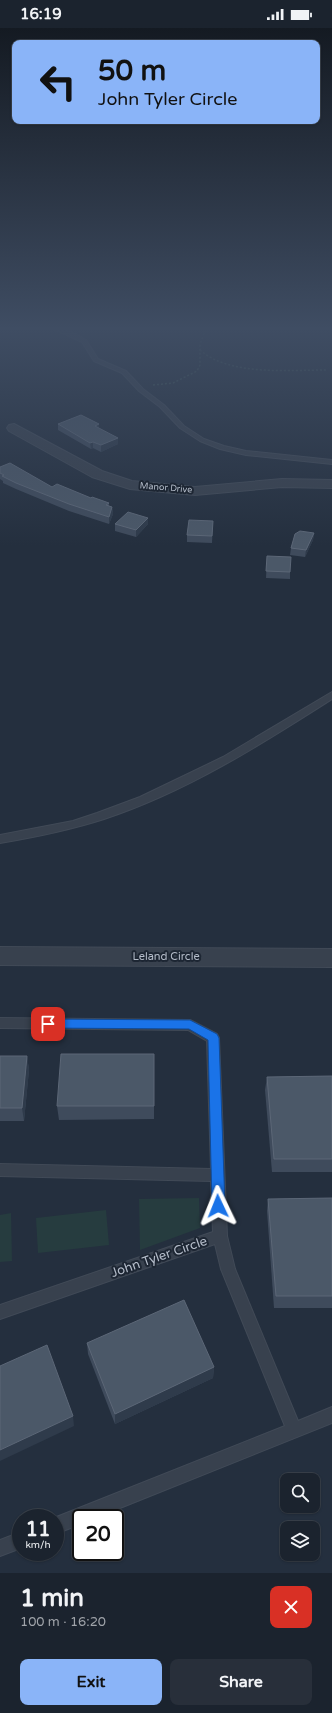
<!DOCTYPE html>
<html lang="en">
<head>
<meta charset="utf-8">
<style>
  body { margin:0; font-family:"Varela Round",sans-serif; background:#282f3a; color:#f1f3f6; height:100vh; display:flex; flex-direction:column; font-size:15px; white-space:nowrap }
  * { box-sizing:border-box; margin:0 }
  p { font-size:13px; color:#a0a4aa }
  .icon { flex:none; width:22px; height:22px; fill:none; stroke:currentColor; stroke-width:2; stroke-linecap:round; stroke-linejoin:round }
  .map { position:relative; height:1545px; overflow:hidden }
  .details { display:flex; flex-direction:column; background:#1b232e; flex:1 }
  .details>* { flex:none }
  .top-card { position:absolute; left:12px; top:12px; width:308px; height:84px; border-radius:8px; box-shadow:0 1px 3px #0004,0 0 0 1px #39404a; background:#8ab4f8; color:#111; overflow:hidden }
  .tools { position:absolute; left:280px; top:1445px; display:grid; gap:8px }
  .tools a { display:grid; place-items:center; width:40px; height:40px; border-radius:8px; background:#1b232e; box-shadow:0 1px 3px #0004,0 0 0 1px #39404a; font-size:20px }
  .speed { position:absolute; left:12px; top:1481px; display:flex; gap:8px; font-size:20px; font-weight:700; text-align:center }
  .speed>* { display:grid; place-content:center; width:52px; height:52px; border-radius:50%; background:#1b232e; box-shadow:0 1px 3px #0004,0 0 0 1px #39404a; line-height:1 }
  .speed small { font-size:10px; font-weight:400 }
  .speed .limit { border:2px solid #111; border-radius:6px; background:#fff; color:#111 }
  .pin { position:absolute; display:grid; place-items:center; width:34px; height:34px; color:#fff; margin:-17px; border-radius:8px; box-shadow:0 2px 6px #0006 }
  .me { position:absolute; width:44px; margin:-22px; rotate:358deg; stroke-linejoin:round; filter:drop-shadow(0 0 3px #0008) }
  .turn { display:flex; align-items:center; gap:14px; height:84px; padding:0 20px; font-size:18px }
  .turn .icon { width:52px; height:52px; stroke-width:2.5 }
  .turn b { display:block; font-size:28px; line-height:34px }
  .round { display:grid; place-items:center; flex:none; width:42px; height:42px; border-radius:8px; background:#282f3a }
  .overview { display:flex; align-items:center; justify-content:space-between; height:68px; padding:0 20px }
  h1 { font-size:24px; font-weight:800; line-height:30px }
  .primary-button { display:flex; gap:8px; margin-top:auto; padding:8px 20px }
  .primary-button a { flex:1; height:46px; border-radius:8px; background:#8ab4f8; color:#111; font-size:16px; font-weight:800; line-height:46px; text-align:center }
  .primary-button a+a { background:#282f3a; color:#f1f3f6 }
  .status { display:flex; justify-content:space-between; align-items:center; height:28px; padding:0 20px; background:#1b232e; direction:ltr }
  .status svg { height:11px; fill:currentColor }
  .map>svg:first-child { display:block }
</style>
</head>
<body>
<div class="status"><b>16:19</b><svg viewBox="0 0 49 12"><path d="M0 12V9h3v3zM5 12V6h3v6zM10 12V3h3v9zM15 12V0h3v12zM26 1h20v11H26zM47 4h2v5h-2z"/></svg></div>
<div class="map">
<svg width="332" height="1545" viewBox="0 0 332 1545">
  <rect width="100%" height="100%" fill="#242f3e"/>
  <g fill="#263c3f">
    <polygon points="199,1170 200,1200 140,1222 139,1171"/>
    <polygon points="106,1182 109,1217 38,1225 36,1190"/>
    <polygon points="11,1185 12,1233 0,1234 0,1187"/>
  </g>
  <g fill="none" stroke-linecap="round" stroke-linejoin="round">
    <g stroke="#414a57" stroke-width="2">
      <g id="service">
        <polygon points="54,301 63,301 76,306 86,312 98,331 126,343 143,361 164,377 184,398 204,411 224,418 246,423 332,432 332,436 246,427 220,421 200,413 180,400 160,379 139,363 122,345 94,333 82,314"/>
        <path d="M332,664v7c-72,46 -146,93 -228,120 -34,11 -69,18 -104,24v-8l73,-14 24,-8 43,-16 83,-40z"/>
        <polygon points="0,990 190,992 217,1006 219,1010 227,1208 235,1241 298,1393 332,1379 332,1395 95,1490 81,1490 81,1496 55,1506 54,1490 285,1398 221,1241 215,1216 0,1291 0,1277 213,1204 211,1153 0,1148 0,1136 211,1141 207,1013 188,1002 0,1000"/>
        <polygon points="21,1504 21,1520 0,1528 0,1512"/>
      </g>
    </g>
    <g stroke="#414a57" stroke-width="2">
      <g id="minor">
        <polygon points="14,396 102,443 132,453 195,459 282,451 332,452 332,460 282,459 195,467 130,461 92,449 9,403 7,400 9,397"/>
        <polygon points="0,919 332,921 332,939 0,937"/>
      </g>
    </g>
    <g stroke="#3f5557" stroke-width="1.5" stroke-dasharray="2 2" stroke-linecap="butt">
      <path d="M200,322c29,26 89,20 126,20"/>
      <polyline points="153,357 173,355 197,343 200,337 200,316 206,301"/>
    </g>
    <use href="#service" fill="#38414e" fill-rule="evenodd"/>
    <use href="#minor" fill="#38414e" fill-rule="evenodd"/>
  </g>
  <g fill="#3f4b5c">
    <polygon points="58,396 99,396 99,401 118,410 118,416 101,424 93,420 91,421 58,402"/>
    <polygon points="0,439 52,459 91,470 109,475 109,478 112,479 113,486 109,496 69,483 16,461 3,455 3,453 0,451"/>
    <polygon points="148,490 148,496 136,509 115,503 115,496"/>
    <polygon points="213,493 212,515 187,514 187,507"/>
    <polygon points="314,505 313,512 305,529 290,527 291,520"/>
    <polygon points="267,528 290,544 290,551 266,550"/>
    <polygon points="154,1026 154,1091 59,1092 57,1078"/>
    <polygon points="0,1028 27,1028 29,1042 24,1093 0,1093"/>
    <polygon points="332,1048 332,1144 272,1144 265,1062 267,1049"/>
    <polygon points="332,1170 332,1280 274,1280 267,1183 268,1171"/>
    <polygon points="87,1315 214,1339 213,1350 115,1396 88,1326"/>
  </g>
  <g fill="#2f3b4b">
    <polygon points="99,396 99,402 95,398"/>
    <polygon points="118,410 118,416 101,424 101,417"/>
    <polygon points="93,414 93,420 91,421 90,415"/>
    <polygon points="112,479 113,486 109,496 109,489"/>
    <polygon points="148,490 148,496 136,509 136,502"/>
    <polygon points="314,505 313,512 305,529 306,522"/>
    <polygon points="27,1028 29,1042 24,1093 22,1080"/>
    <polygon points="214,1339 213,1350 115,1396 115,1386"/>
    <polygon points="73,1388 74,1398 0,1433 0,1422"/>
  </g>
  <g fill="#4b5868" stroke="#5c6777">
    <polygon points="81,387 99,396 95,398 118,410 101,417 93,414 90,415 58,396"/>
    <polygon points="10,435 52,459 57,456 91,470 92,469 109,475 106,477 112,479 109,489 69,476 16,455 2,448 4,447 0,445 0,439"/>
    <polygon points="128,484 148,490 136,502 115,496"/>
    <polygon points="189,492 213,493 212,508 187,507"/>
    <polygon points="300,503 314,505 306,522 291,520 295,506"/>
    <polygon points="267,528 291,529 290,544 266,543"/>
    <polygon points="61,1026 154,1026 154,1078 57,1078"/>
    <polygon points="0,1028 27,1028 22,1080 0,1080"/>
    <polygon points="332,1048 332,1131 274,1131 267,1049"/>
    <polygon points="332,1170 332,1268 276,1268 268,1171"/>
    <polygon points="184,1272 214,1339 115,1386 87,1315"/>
    <polygon points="47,1317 73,1388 0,1422 0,1338"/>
  </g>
  <linearGradient id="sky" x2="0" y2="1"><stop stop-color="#141a22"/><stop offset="0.58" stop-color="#3f4d63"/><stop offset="1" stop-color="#3f4d63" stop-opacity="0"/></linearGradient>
  <rect width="332" height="518" fill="url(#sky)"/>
  <polygon fill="#1a73e8" stroke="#114b97" points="48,991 190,992 217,1006 219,1010 225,1178 223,1182 218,1183 214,1182 212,1178 208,1012 189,1001 48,1000 44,999 42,996 44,992"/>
  <g text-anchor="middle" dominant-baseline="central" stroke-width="4" stroke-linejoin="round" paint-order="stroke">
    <g font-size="9" fill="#b4bcc9" stroke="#1d2633">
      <text transform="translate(166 460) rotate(5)">Manor Drive</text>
    </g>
    <g font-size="11" fill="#b4bcc9" stroke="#1d2633">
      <text x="166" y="928">Leland Circle</text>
    </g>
    <g font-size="13" fill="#b4bcc9" stroke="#1d2633">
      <text transform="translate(159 1229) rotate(-19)">John Tyler Circle</text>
    </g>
  </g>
</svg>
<div class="tools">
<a><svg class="icon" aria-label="search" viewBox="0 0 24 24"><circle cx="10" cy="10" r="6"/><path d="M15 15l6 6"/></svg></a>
<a><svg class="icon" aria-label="layers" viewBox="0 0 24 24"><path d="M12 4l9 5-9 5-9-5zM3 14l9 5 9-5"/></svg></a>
</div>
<div class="speed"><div>11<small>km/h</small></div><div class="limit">20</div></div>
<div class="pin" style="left:48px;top:996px;background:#d93025"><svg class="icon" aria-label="arrive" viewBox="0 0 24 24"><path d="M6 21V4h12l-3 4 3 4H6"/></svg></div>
<svg class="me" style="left:218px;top:1178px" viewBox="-20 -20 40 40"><path d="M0-17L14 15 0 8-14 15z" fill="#1a73e8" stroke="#fff" stroke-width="4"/></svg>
<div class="top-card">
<div class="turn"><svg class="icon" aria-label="left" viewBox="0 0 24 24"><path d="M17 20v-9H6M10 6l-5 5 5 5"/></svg><div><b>50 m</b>John Tyler Circle</div></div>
</div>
</div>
<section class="details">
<div class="overview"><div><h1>1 min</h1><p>100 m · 16:20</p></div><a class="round" style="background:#d93025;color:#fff"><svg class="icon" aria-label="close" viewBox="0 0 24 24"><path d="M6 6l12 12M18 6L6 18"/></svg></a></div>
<div class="primary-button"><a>Exit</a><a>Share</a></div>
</section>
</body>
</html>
